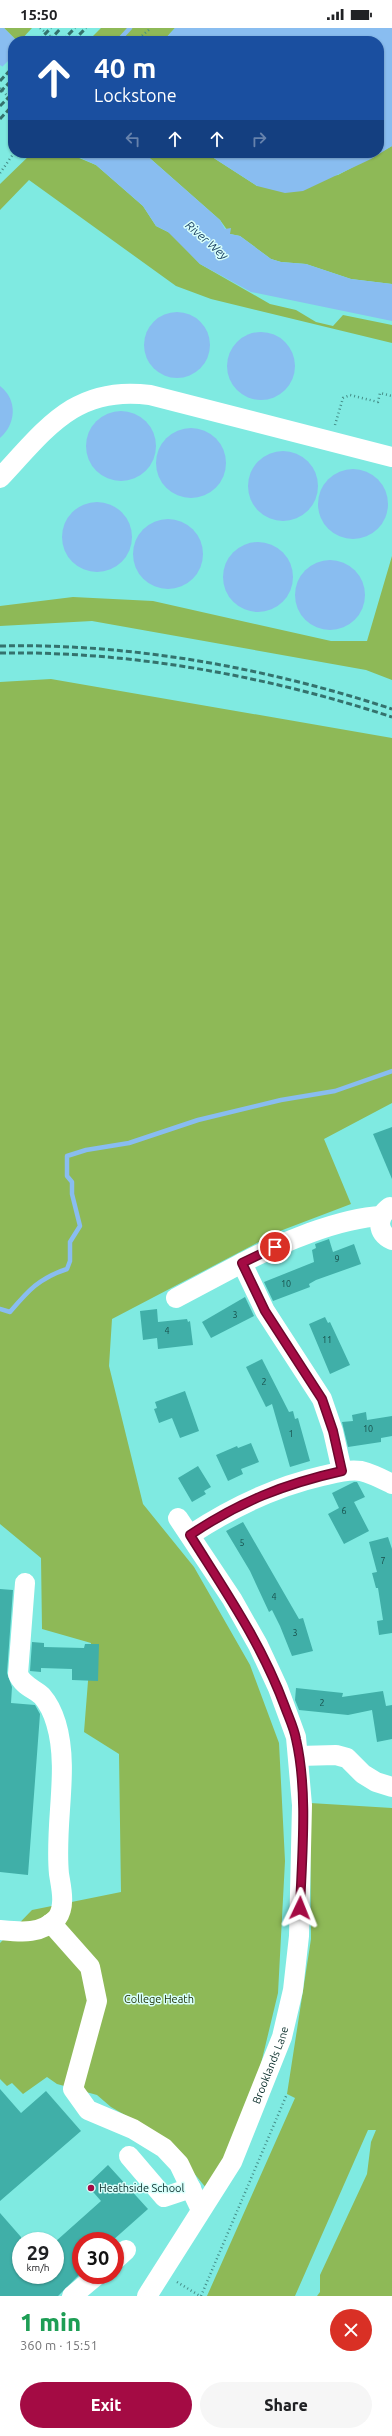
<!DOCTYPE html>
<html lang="en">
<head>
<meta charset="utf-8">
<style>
  body { margin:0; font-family:Ubuntu,sans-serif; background:#f6f6f6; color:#202124; height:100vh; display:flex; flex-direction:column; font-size:15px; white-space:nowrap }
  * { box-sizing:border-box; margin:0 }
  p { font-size:13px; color:#757577 }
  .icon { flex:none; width:22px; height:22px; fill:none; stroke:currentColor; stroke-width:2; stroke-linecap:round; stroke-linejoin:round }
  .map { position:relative; height:2268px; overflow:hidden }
  .sheet { display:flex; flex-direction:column; background:#fff; flex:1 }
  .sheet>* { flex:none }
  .banner { position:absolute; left:8px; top:8px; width:376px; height:122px; border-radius:16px; box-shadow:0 1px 3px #0004; background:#1a4fa0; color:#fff; overflow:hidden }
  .speed { position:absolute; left:12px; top:2204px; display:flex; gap:8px; font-size:20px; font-weight:700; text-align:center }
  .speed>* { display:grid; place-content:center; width:52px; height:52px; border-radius:50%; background:#fff; box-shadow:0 1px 3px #0004; line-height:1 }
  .speed small { font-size:10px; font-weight:400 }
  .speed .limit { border:6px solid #d22; background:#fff; color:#111 }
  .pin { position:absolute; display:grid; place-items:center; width:34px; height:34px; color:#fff; margin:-17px; border:2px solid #fff; border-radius:50%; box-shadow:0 1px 4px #0007 }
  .me { position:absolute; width:44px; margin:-22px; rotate:2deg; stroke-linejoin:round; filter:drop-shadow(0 0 3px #0008) }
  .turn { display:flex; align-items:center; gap:14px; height:84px; padding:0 20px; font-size:18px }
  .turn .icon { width:52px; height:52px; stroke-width:2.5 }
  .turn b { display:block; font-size:28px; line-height:34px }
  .lanes { display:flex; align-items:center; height:38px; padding:0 20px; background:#0003; justify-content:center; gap:20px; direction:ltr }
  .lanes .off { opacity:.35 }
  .round { display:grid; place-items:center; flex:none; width:42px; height:42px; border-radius:21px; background:#f6f6f6 }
  .summary { display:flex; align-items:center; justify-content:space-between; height:68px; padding:0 20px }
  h1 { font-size:24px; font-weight:800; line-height:30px; color:#1e9e55 }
  .action { display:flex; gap:8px; margin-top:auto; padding:8px 20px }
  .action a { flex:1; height:46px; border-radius:24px; background:#a40b44; color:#fff; font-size:16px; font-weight:800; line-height:46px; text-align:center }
  .action a+a { background:#f6f6f6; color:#202124 }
  .status { display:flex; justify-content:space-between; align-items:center; height:28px; padding:0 20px; background:#fff; direction:ltr }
  .status svg { height:11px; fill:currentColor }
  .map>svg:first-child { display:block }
</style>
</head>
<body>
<div class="status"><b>15:50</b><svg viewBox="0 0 49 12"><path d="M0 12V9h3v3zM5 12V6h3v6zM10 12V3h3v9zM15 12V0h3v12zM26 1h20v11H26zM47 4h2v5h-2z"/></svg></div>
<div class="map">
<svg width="392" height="2268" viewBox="0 0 392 2268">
  <rect width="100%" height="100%" fill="#7feae1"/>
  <g fill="#8eb957">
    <polygon points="4,0 32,0 20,13 17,13"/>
    <polygon points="101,0 175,0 163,13 88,13"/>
    <polygon points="392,118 392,256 351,251 306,236 281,234 271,231 240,208 230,206 220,192 144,125 206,125 257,158 338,147"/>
    <polygon points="32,125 72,127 96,137 143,178 156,198 170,205 200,236 270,276 296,282 316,294 333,298 343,287 392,297 392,315 211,271 176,258 29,152 0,182 0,156"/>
    <polygon points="392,528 392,652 366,642 92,593 0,598 0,578 73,569 153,573 331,613 367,613"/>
    <polygon points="51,651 392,710 392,1075 324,1111 351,1176 280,1203 112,1291 109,1338 143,1476 194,1539 250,1637 279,1715 285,1833 278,1965 259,2044 223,2138 207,2161 183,2132 151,2102 111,2079 97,2067 57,2056 47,2049 23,2066 12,2055 7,2058 0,2051 0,1915 32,1882 121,1864 119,1726 84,1704 91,1615 42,1601 41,1530 0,1496 0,654"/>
    <polygon points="310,1775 392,1780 392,2268 317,2268 320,2264 320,2247 367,2146 371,2114 376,2102 368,2102 295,2268 207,2268 295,2070 287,2066 311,1911"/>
  </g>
  <g fill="#89bdf0">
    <polygon points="0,0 4,0 17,13 13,13 13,46 0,37"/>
    <polygon points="175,0 392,0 392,118 371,131 303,163 285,165 257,158 206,125 379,125 379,13 163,13"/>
    <polygon points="70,125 144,125 220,192 225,201 231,200 230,206 240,208 271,231 281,234 306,236 351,251 392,256 392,293 251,264 200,236 168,204 156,198 143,178 96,137"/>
    <circle cx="177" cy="317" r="33"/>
    <circle cx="261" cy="338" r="34"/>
    <path d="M0,358c18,14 16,38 0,52z"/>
    <circle cx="121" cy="418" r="35"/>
    <circle cx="191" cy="435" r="35"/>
    <circle cx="283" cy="458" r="35"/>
    <circle cx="353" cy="476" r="35"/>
    <circle cx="97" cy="509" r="35"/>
    <circle cx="168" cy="526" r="35"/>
    <circle cx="258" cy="549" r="35"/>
    <circle cx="330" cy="567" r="35"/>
  </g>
  <polygon fill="#7feae1" points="13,28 13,48 1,40"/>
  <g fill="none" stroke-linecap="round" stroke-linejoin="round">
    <g stroke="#89bdf0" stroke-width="4.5">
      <polyline points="118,13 130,0"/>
      <path d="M0,1281l10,3c18,-21 29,-34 57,-43l3,-8v-19l10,-16 -8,-32v-12l-5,-6v-20l19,-6 43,-7 69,-23 83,-20 54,-9 57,-20"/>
    </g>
  </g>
  <g fill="#40afa8">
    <polygon points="392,1099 392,1151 373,1106"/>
    <polygon points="329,1211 333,1224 354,1216 361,1236 316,1252 309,1256 310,1259 273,1273 264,1254 314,1234 312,1222 316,1220 315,1216"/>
    <polygon points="245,1269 254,1288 211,1310 202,1294"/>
    <polygon points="157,1281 158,1294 187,1291 188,1294 190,1293 193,1317 158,1321 157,1310 143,1312 140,1283"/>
    <polygon points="325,1289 328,1295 330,1294 350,1337 330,1346 309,1296"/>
    <polygon points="262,1331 289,1384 293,1383 295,1391 298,1390 310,1433 290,1439 272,1376 266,1379 246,1339"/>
    <polygon points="185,1363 199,1403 180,1410 172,1390 159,1395 154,1381 157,1380 155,1374"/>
    <polygon points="366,1384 367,1392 392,1388 392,1408 381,1410 381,1414 348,1419 342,1394 353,1393 352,1387"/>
    <polygon points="251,1415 259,1434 241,1441 243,1446 228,1453 216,1427 237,1418 238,1420"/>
    <polygon points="198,1438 211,1459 204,1463 206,1466 192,1474 178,1450"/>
    <polygon points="354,1454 357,1454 365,1469 354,1474 369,1503 344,1516 328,1486 339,1480 332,1465"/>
    <polygon points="243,1494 299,1591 303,1590 313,1623 292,1628 280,1598 272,1582 269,1584 250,1543 226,1503"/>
    <polygon points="388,1509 392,1521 392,1605 379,1607 377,1593 383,1592 378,1560 376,1560 372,1545 377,1544 369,1514"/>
    <polygon points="0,1561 13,1562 7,1645 12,1659 11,1675 35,1677 40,1686 28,1847 0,1844"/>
    <polygon points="32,1614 44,1615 44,1619 84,1620 85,1616 99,1616 98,1653 72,1652 72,1641 41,1640 41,1644 30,1643"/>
    <polygon points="296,1660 343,1665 342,1669 383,1663 386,1678 392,1677 392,1711 377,1714 372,1682 348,1687 299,1682 295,1672"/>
    <polygon points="0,2061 21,2085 46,2063 81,2103 0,2173"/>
    <polygon points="108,2137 148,2181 112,2213 81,2213 81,2245 58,2268 0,2268 0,2185 21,2209 21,2247 55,2247 55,2214 101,2173 87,2157"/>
  </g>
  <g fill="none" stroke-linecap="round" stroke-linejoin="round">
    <g stroke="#458e88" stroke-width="2.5" stroke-dasharray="1 3" stroke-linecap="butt">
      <polyline points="40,0 56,13"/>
      <polyline points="136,13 151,0"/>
      <polyline points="0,60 13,74"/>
      <polyline points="0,145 14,125"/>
      <polyline points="335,397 343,370 350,367 378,374 380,365 392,368"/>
      <polyline points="177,2254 200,2268"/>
      <polyline points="201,2268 287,2066"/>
    </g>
    <g stroke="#fff" stroke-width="20">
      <path d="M0,450c46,-49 75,-93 150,-83l242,62"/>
      <path d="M390,1179c-14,10 -13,26 2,33"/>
      <polyline points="176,1270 242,1235"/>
      <path d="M342,1443l-9,-40 -11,-32 -57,-88 -23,-48c38,-20 97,-45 140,-47"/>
      <path d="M190,1507c41,-27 84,-48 132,-59 13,-3 26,-7 39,-5 12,3 21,8 31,13"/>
      <polyline points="299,1728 336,1727 347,1730 363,1746 376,1754 392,1759"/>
      <polyline points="51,1895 90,1939 97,1973 73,2061 88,2082 133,2101 164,2120 179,2136 201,2182"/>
      <path d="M0,1902c20,2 41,5 57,-12 9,-12 4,-31 2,-44 -5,-51 11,-105 -3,-151 -3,-10 -7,-19 -14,-27 -8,-7 -20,-11 -24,-22l7,-91"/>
      <polyline points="129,2128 164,2169 191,2160"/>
      <polyline points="115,2232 126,2222"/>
      <polyline points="72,2268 97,2247"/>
      <path id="s1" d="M147,2268l85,-134 50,-125 11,-47 6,-54 3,-131 -6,-68 -18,-49 -20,-43 -26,-46 -54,-81"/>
    </g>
    <g stroke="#34726d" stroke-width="3" stroke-dasharray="6 3" stroke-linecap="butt">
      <polyline points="38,13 51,0"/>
      <polyline points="49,13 61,0"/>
      <polyline points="62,13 75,0"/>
      <polyline points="73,13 86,0"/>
      <polyline points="0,53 13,39"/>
      <polyline points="0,64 13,51"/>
      <polyline points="0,78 13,65"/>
      <polyline points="0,91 13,77"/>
      <path d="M0,618c132,-3 267,22 392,63"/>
      <path d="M0,625c132,-2 267,23 392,64"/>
    </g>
  </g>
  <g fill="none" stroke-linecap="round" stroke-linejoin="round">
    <g stroke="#6b072c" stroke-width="10">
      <path id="route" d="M275,1219l-33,16 23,48 57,88 11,32 9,40c-58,13 -103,31 -152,64 35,56 72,109 95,172 4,11 9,21 11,32 12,52 6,116 4,169"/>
    </g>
    <use href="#route" stroke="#a40b44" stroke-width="7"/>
  </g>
  <circle fill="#a40b44" stroke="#d8fffb" stroke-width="1.5" cx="91" cy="2160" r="4"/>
  <g text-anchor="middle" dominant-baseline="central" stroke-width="3" stroke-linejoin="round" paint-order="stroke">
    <g font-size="9" fill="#174e4a">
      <text x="337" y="1231">9</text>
      <text x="286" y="1256">10</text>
      <text x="235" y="1287">3</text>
      <text x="167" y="1303">4</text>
      <text x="327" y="1312">11</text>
      <text x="264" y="1354">2</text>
      <text x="368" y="1401">10</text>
      <text x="291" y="1406">1</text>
      <text x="344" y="1483">6</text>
      <text x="242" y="1515">5</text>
      <text x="383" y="1533">7</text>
      <text x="274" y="1569">4</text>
      <text x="295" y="1605">3</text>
      <text x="322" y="1675">2</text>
    </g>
    <g font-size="11" fill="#243607" stroke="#d8fffb">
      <text x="159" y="1971">College Heath</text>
    </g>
    <g font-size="11" fill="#092d2a" stroke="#d8fffb">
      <text stroke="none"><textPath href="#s1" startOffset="263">Brooklands Lane</textPath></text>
    </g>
    <g font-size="11" fill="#092d2a" stroke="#d8fffb" text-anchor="start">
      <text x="99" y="2160">Heathside School</text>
    </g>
    <g font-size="12" font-style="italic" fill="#1c4163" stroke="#d8fffb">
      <text transform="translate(207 212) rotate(41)">River Wey</text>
    </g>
  </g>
</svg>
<div class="speed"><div>29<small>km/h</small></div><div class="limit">30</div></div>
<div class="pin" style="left:275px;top:1219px;background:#d93025"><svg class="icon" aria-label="arrive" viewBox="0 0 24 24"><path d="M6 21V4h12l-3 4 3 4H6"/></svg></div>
<svg class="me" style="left:300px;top:1880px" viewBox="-20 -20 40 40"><path d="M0-17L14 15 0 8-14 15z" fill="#a40b44" stroke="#fff" stroke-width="4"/></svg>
<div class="banner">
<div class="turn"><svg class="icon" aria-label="ahead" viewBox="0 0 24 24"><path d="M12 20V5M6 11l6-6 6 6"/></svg><div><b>40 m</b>Lockstone</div></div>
<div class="lanes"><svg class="icon off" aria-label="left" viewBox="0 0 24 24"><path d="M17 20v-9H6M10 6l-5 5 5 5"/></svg><svg class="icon" aria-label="ahead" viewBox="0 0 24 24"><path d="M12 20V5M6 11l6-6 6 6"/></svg><svg class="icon" aria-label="ahead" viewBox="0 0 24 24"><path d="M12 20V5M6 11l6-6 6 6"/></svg><svg class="icon off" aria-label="right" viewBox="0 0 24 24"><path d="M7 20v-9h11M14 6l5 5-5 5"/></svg></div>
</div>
</div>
<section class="sheet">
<div class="summary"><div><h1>1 min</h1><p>360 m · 15:51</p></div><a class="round" style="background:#d93025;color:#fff"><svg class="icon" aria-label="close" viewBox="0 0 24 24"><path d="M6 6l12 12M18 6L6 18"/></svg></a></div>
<div class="action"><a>Exit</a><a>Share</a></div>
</section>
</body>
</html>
